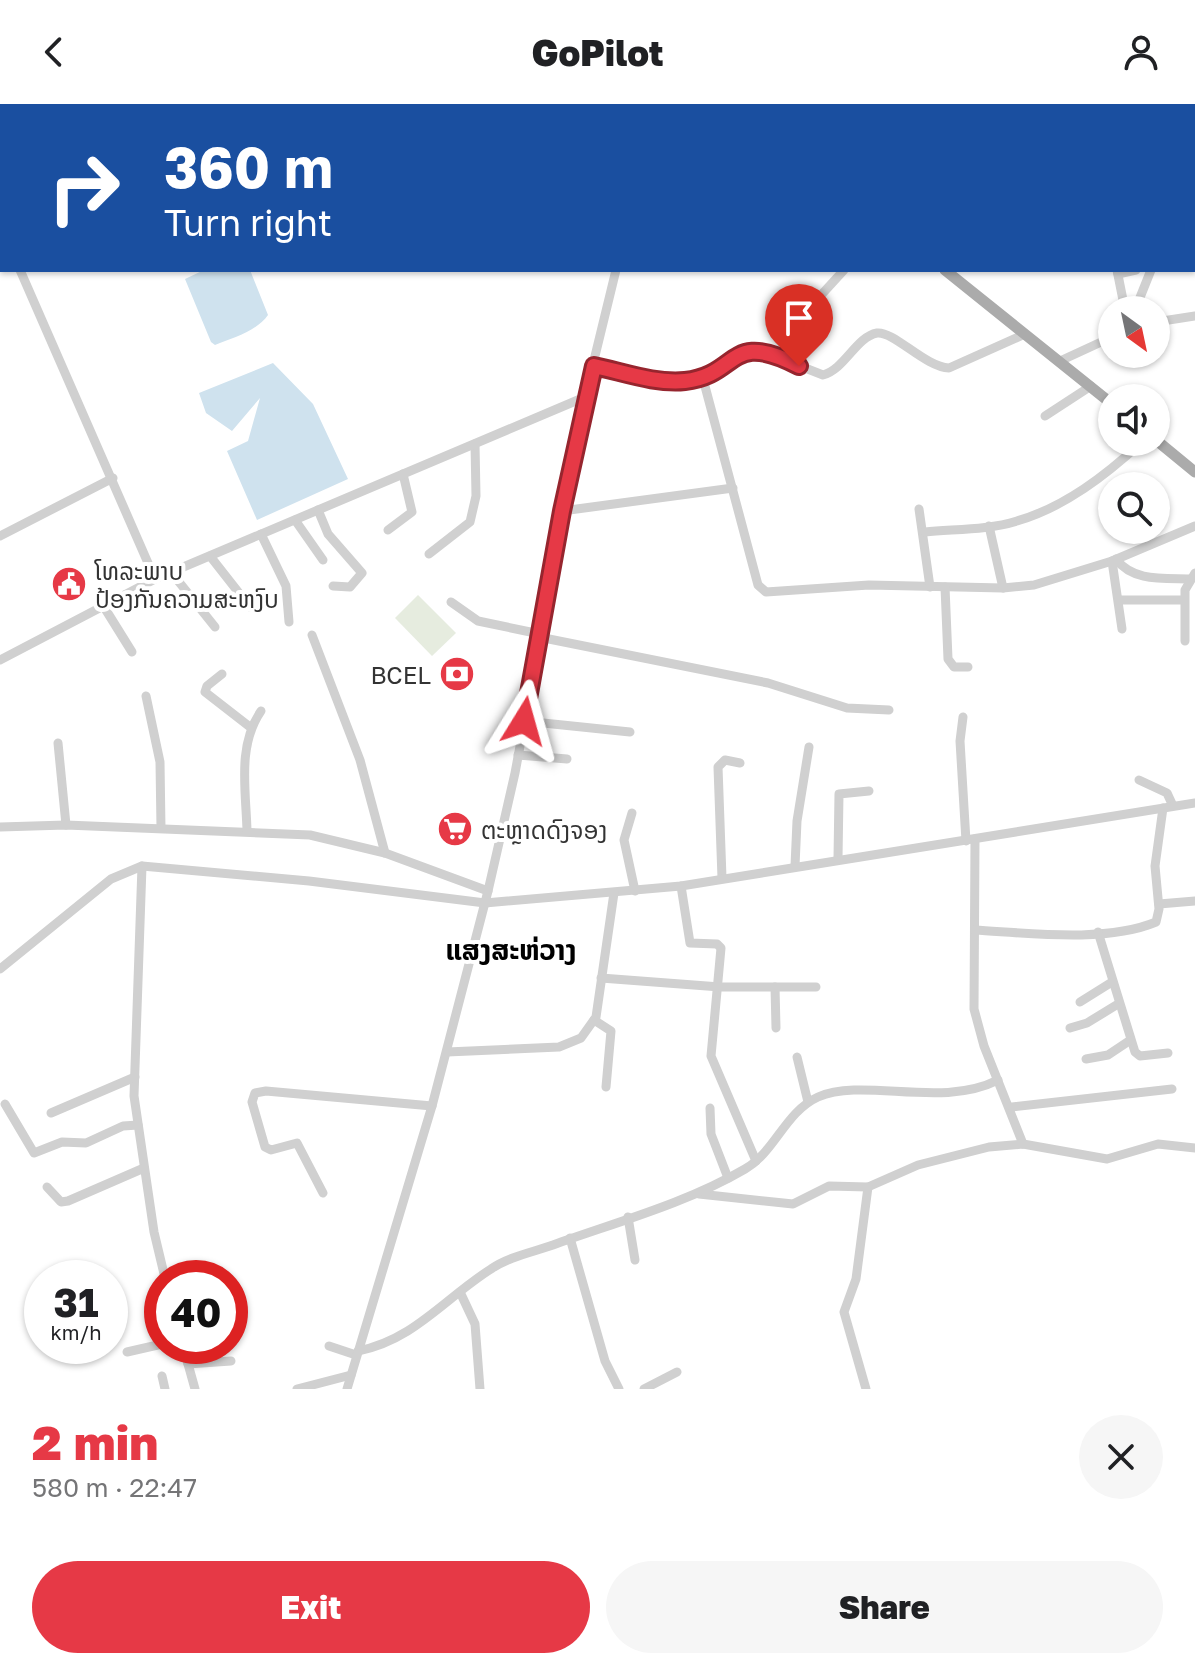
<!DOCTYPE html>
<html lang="en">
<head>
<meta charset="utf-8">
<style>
  body { margin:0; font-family:"Golos Text","Noto Sans Lao",sans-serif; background:#f6f6f6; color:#202124; height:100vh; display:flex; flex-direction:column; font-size:30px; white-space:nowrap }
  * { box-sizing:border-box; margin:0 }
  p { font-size:26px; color:#757577 }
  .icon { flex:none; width:44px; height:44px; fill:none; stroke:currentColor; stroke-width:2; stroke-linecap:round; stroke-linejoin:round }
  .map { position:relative; height:1285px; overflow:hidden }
  .side { display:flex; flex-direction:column; background:#fff; flex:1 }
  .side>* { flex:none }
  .hud { position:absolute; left:0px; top:0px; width:1196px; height:168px; box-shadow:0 2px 6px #0004; background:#1a4fa0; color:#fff; overflow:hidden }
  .needle { width:52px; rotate:147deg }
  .fabs { position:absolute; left:1098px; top:192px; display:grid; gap:16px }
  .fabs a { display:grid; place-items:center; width:72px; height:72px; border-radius:50%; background:#fff; box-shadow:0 2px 6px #0004; font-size:40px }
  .speed { position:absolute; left:24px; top:1156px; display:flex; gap:16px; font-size:40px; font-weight:700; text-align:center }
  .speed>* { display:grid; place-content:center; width:104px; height:104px; border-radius:50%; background:#fff; box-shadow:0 2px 6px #0004; line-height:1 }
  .speed small { font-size:20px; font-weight:400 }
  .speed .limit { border:12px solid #d22; background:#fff; color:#111 }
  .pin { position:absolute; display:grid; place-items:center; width:68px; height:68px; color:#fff; margin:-82px -34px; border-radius:50% 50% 50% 0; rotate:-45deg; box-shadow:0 0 8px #0007 }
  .pin .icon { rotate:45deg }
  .me { position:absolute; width:88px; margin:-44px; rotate:8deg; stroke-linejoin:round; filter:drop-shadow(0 0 6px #0008) }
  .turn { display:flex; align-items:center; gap:28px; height:168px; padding:0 32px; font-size:36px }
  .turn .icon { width:104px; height:104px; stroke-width:2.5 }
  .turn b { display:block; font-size:56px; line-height:68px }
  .round { display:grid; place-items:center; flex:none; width:84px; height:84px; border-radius:42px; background:#f6f6f6 }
  .summary { display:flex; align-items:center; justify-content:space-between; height:136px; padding:0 32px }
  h1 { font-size:48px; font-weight:800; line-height:60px; color:#e63946 }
  .cta { display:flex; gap:16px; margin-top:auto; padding:16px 32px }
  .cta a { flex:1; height:92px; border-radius:48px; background:#e63946; color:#fff; font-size:32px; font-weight:800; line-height:92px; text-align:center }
  .cta a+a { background:#f6f6f6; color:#202124 }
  header { display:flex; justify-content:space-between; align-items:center; height:104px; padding:0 32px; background:#fff; font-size:36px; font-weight:800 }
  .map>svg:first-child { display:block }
</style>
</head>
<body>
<header><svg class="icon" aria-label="back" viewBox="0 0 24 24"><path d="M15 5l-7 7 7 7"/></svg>GoPilot<svg class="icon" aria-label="person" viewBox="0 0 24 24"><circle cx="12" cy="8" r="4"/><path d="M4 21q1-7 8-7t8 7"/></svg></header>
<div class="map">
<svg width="1195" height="1285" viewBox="0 0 1195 1285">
  <rect width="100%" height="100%" fill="#fff"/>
  <polygon fill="#e6ecdf" points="418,491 456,529 432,552 395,514"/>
  <g fill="#cfe2ee">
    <path d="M204,166h46l18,45c-11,16 -35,23 -53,30l-4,-3 -26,-63z"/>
    <polygon points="273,259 313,300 348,375 257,416 227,347 248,337 260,294 232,327 206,309 199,289"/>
  </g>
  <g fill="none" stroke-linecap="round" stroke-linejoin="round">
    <g stroke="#d0d0d0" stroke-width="9">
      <polyline points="1088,0 1089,2"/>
      <polyline points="656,2 656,0"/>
      <polyline points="946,2 950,0"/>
      <polyline points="0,41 2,41"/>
      <polyline points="0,104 2,102"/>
      <polyline points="0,146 2,149"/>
      <polyline points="0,158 2,158"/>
      <polyline points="20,166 155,475"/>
      <polyline points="1117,166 1125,206"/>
      <polyline points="1118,170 1136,166"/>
      <polyline points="1135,206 1151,166"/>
      <polyline points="1156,218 1195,212"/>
      <polyline points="780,252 802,212 844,166"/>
      <polyline points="1060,257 1112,233"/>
      <path d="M594,262l70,15h24l51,-27 20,-4 64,25c22,-6 33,-38 54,-42 17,-2 48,34 72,35l76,-34"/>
      <polyline points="702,271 758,481 766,488 869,481 1003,484 1034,481 1112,457 1195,422"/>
      <polyline points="1045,312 1091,282"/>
      <polyline points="919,405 930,483"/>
      <polyline points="318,406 328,430 362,469 350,483 333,482"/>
      <polyline points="562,407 733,384"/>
      <polyline points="295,416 323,456"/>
      <polyline points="989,422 1003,484"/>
      <polyline points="388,426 412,408 403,370"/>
      <path d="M925,428c30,-3 63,-2 92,-11 48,-14 89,-46 125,-79"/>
      <polyline points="261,430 286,482 289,518"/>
      <polyline points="0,432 113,374"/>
      <polyline points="429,450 470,418 476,392 475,340"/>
      <polyline points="210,452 250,503"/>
      <path d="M1116,455c17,23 48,19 75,20"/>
      <polyline points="1112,457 1122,525"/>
      <polyline points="171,468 215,523"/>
      <polyline points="945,483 948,555 954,563 968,563"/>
      <polyline points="1119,496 1184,496"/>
      <polyline points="451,498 478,517 540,530"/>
      <polyline points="104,503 132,548"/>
      <polyline points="312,531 360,656 385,749"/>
      <polyline points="539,533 768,579 847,604 889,606"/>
      <polyline points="1185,537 1185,486 1195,469"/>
      <polyline points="0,556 155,475 585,293"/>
      <polyline points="222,570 207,582 205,588 250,623"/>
      <polyline points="146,592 160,658 161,724"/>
      <polyline points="963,613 960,637 966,737"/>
      <polyline points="524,617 630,628"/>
      <polyline points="58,639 66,721"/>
      <polyline points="518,651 567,655"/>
      <polyline points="1139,676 1167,689 1173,702"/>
      <polyline points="632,709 624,736 635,787"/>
      <polyline points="0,723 66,721 310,731 385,749 488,787"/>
      <path d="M247,727c-1,-41 -10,-85 14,-120"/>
      <polyline points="975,735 974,905 984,942 1023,1040"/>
      <polyline points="838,754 839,690 869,687"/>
      <polyline points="142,762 134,992 154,1128 165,1174"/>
      <polyline points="795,762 797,717 809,643"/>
      <polyline points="722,774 718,663 725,656 740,659"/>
      <polyline points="681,782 690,839 717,840 721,844 711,952 756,1057"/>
      <polyline points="1159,800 1195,797"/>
      <path d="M975,826c53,3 131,13 181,-8l3,-13 -4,-43 8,-58"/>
      <polyline points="1098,828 1135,948 1140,952 1168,949"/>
      <polyline points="0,865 111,775 142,762 309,777 485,799 681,782 1195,699"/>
      <polyline points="601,874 720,883 816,883"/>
      <polyline points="775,883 776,924"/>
      <polyline points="1080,898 1112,878"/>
      <polyline points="594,916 611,927 606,983"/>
      <polyline points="1070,924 1087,919 1118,900"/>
      <polyline points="447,948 559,943 581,934 596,913 614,789"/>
      <polyline points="797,953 808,998"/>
      <polyline points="1086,955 1108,951 1129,937"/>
      <polyline points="5,1000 34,1049 62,1038 86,1039 123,1022 138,1021"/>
      <polyline points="1012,1003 1172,985"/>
      <polyline points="710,1004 711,1030 728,1074"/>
      <polyline points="51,1009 135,973"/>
      <polyline points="47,1083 61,1098 68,1097 144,1064"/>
      <polyline points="323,1089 297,1039 271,1046 265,1043 252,998 255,989 266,987 432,1002"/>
      <polyline points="699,1090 793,1100 829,1082 868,1083 918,1061 989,1043 1023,1040 1107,1055 1158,1040 1195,1044"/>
      <polyline points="628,1113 635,1156"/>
      <polyline points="570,1134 605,1257 619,1285"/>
      <polyline points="460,1188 475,1220 480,1285"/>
      <polyline points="183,1242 195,1285"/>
      <polyline points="329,1242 356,1251"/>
      <path d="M358,1247c56,-11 87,-53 133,-82 17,-12 42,-17 62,-24 64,-23 134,-42 192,-76 30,-17 40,-57 73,-72 46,-20 123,12 180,-17"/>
      <polyline points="127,1248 162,1240"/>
      <polyline points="188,1260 231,1257"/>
      <polyline points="162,1272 165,1285"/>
      <polyline points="297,1285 351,1271"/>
      <polyline points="347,1285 432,1002 488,787 515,669 585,293 616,166"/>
      <polyline points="644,1285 677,1268"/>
      <polyline points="866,1285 844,1208 856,1175 868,1083"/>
    </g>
    <g stroke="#ababab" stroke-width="11">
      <polyline points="744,0 746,2"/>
      <polyline points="945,166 1112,300"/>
      <polyline points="1156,336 1195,368"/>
    </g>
  </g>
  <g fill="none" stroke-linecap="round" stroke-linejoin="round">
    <g stroke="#96252e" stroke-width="20">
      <path id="route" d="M524,617l38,-210 32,-145c29,6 61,18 91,15 55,-6 42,-52 114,-15"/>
    </g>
    <use href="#route" stroke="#e63946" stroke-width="14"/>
  </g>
  <defs>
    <g id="civic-disc" transform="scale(1.8)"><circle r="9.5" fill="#e63946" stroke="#fff"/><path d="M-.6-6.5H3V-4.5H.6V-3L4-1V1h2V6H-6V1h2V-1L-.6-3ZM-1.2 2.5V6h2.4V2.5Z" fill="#fff"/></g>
    <g id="bank-disc" transform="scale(1.8)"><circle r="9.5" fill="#e63946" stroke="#fff"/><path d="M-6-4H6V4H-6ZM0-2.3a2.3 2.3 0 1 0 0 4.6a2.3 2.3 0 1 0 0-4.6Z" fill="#fff"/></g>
    <g id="supermarket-disc" transform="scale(1.8)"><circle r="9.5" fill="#e63946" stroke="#fff"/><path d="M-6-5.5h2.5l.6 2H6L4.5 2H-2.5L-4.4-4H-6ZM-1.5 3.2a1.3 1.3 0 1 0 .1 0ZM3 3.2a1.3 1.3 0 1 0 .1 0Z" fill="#fff"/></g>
  </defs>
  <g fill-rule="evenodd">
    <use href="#civic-disc" x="69" y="480"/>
    <use href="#bank-disc" x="457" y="570"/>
    <use href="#supermarket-disc" x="455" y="725"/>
  </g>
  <g text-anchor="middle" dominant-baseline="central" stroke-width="8" stroke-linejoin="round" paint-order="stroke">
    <g font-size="24" fill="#333" stroke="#fff" text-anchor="start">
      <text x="95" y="466">ໂທລະພາບ<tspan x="95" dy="28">ປ້ອງກັນຄວາມສະຫງົບ</tspan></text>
      <text x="431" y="570" text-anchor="end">BCEL</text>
      <text x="481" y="725">ຕະຫຼາດດົງຈອງ</text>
    </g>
    <g font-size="28" font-weight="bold" fill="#000" stroke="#fff">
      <text x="511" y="845">ແສງສະຫ່ວາງ</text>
    </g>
  </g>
</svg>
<div class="fabs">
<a><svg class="needle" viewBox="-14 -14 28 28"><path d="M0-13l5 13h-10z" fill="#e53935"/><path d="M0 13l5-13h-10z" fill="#757577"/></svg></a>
<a><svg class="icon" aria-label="sound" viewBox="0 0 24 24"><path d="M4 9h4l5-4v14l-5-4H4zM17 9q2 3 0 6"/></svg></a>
<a><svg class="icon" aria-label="search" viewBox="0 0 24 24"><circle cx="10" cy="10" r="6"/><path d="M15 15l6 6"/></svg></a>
</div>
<div class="speed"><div>31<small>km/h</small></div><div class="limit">40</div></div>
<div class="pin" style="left:799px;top:262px;background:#d93025"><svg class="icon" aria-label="arrive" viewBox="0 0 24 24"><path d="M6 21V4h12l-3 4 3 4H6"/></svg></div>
<svg class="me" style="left:524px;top:617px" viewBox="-20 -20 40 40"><path d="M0-17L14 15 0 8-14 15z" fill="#e63946" stroke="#fff" stroke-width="4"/></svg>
<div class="hud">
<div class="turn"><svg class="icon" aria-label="right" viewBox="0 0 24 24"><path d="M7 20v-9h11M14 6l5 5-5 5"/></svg><div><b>360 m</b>Turn right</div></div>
</div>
</div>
<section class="side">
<div class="summary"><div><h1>2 min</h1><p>580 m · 22:47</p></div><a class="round"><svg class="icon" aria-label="close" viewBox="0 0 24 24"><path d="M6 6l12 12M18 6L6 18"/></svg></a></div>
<div class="cta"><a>Exit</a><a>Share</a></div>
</section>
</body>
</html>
